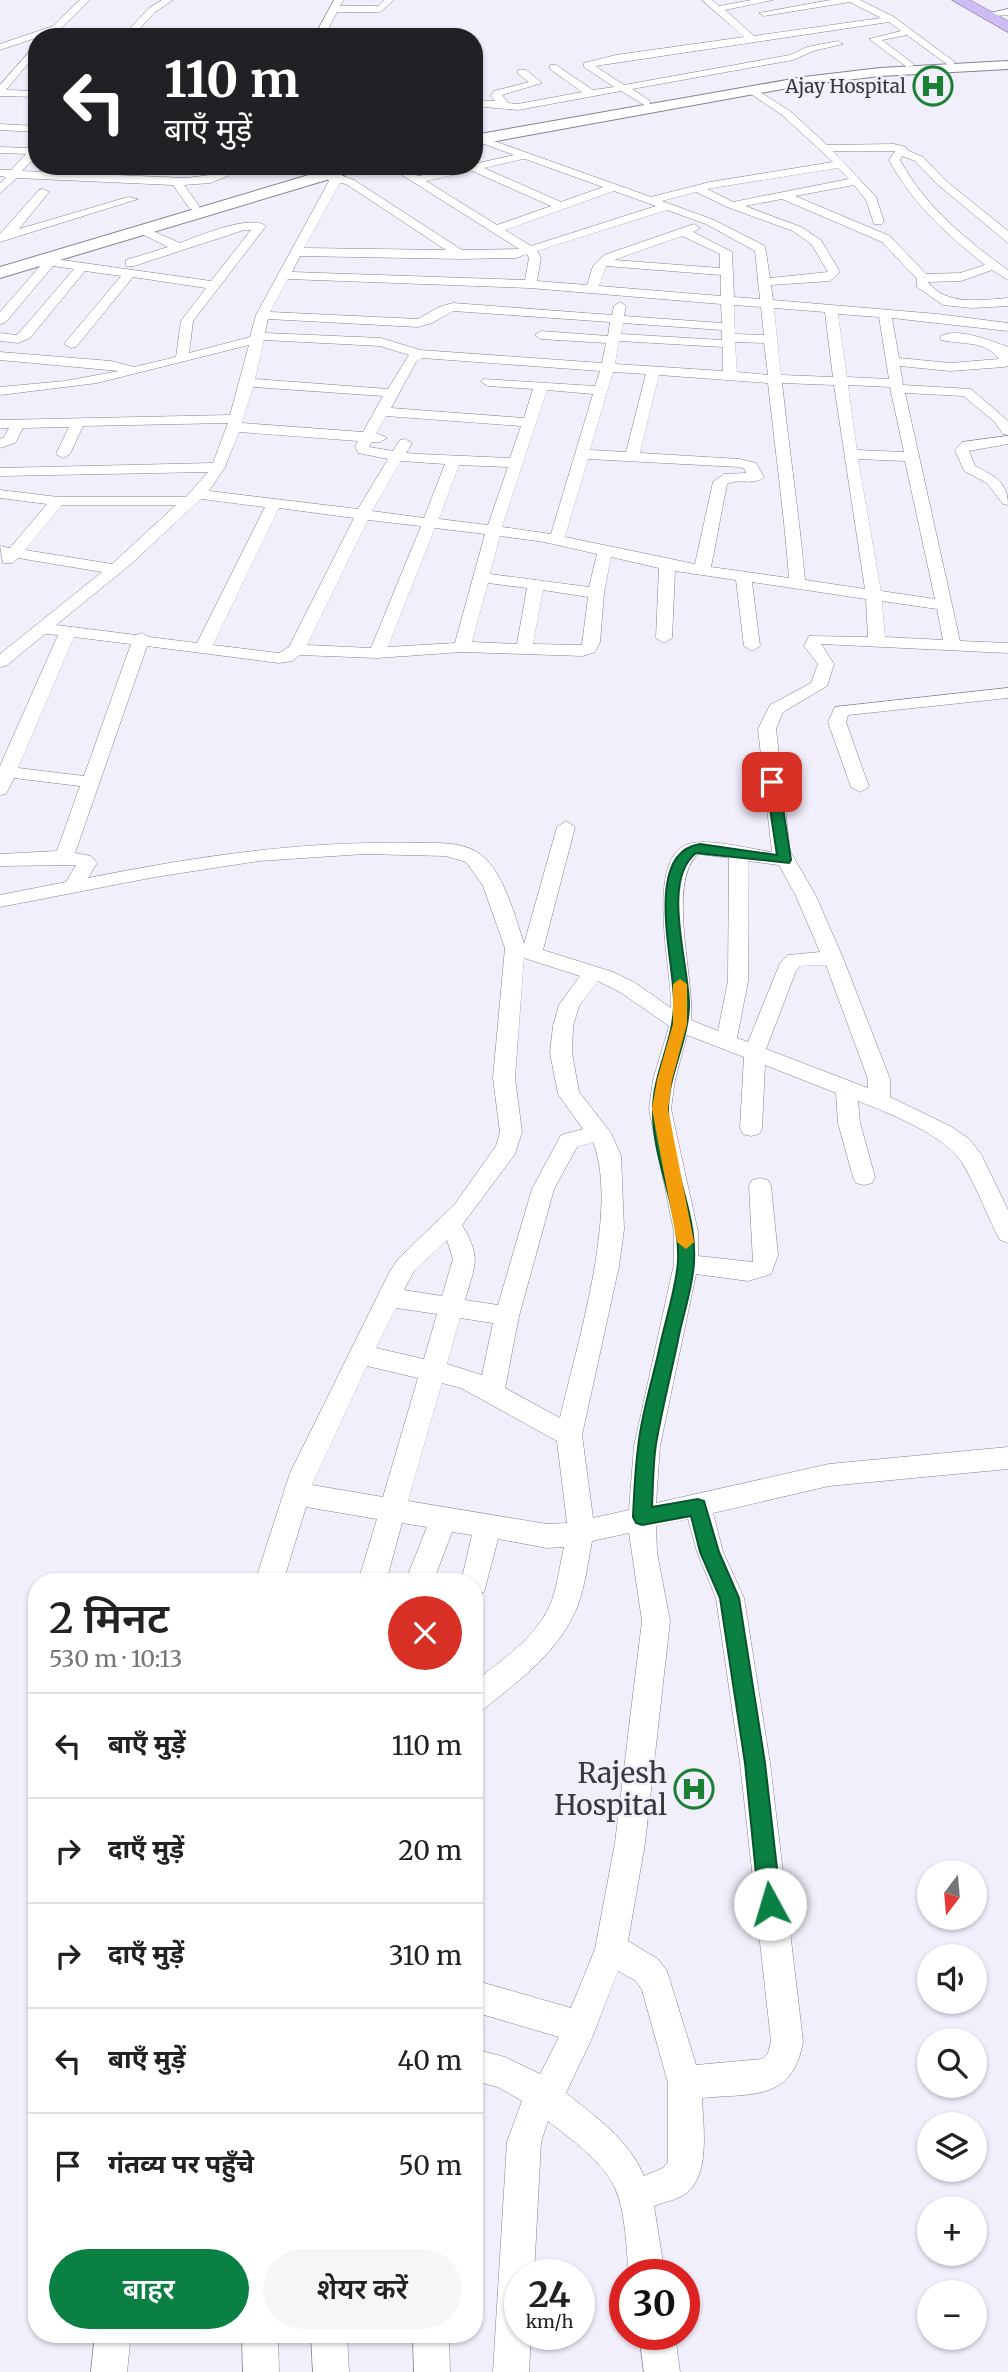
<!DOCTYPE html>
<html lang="hi">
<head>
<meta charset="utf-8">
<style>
  body { margin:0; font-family:Merriweather,"Noto Sans Devanagari",serif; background:#f6f6f6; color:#222; height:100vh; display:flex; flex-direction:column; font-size:26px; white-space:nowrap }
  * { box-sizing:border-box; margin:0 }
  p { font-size:23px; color:#767676 }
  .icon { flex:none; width:38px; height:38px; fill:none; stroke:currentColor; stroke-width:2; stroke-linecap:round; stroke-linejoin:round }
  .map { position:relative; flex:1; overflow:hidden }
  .side { position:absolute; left:28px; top:1573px; width:455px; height:770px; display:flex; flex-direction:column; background:#fff; border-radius:28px; box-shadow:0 2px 5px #0004 }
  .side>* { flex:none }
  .hud { position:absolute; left:28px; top:28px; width:455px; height:147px; border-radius:28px; box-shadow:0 2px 5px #0004; background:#202124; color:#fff; overflow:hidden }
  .needle { width:46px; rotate:196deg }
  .fabs { position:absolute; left:917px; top:1860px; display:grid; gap:14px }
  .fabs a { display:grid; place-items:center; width:70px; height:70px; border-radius:50%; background:#fff; box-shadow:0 2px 5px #0004; font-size:35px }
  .speed { position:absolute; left:504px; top:2259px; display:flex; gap:14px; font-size:35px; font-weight:700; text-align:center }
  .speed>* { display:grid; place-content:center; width:91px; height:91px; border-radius:50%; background:#fff; box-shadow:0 2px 5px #0004; line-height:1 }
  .speed small { font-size:18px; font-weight:400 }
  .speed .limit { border:10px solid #d22; background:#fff; color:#111 }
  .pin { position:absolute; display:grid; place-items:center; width:60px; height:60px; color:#fff; margin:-30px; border-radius:14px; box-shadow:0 4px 10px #0006 }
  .me { position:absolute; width:77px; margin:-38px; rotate:354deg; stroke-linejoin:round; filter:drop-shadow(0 0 5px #0008) }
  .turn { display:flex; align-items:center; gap:24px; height:147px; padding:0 21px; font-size:32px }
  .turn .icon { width:91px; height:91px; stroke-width:2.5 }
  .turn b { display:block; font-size:49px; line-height:60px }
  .round { display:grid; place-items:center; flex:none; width:74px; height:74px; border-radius:37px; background:#f6f6f6 }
  .headline { display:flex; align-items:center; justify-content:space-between; height:119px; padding:0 21px }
  h1 { font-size:42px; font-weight:600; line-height:52px }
  .primary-button { display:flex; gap:14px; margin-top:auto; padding:14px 21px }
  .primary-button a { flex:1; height:80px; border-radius:42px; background:#0b8043; color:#fff; font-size:28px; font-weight:600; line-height:80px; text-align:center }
  .primary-button a+a { background:#f6f6f6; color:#222 }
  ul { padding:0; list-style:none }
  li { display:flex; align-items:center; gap:21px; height:105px; padding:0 21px; border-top:2px solid #e0e0e0 }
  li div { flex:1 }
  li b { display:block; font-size:26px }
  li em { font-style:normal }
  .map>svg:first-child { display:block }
</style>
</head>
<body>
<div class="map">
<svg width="1008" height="2372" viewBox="0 0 1008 2372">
  <rect width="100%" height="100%" fill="#f2effc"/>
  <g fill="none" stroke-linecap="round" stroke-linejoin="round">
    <g stroke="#85828f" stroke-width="1">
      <g id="street">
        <polygon points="80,0 90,0 59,30 0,50 0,44 53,26"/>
        <polygon points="162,0 173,0 155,12 132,37 122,37 149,8"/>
        <polygon points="334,0 344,0 340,6 378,6 384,0 394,0 380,12 337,12 324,37 314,37"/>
        <polygon points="702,0 712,0 719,6 752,0 773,0 725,10 754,36 881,18 850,2 764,16 759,13 830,0 860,0 894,17 956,63 948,65 907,35 882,40 915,65 907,67 869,39 901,31 889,22 595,66 624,85 790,55 807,47 838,41 843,44 813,51 793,60 632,89 650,101 650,105 646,106 621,91 518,110 474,106 474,100 495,101 491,96 494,91 529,82 518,74 518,70 526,70 542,83 502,95 508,103 518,104 582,92 550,69 550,65 556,65 593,90 614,87 584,67 584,63 616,55 744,37"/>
        <polygon points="1008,9 1008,15 995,16 990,13"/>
        <polygon points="37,43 37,53 6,90 37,91 37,97 0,96 0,85"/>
        <path d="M752,87l38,24 37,34 67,-1 12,3 1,3 16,7 22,23 63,51v12l-71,-59 -22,-23 -13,-5 -2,4c25,46 66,80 108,110v10l-16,-10 -31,11 -33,1c18,24 52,18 80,16v8l-36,2 -29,-3 -26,-18v-8l-35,-37 -100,-43 -37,7 56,21 20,13 19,32 -10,9 -59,4 2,15 164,14 71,9v8l-116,-13 7,40 51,5 49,-4c-14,-19 -36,-14 -58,-19l-1,-3c14,-11 52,4 68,10v19l-4,1 -54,4 -50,-5 3,19 68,4 37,32v14l-5,-1 -9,-13 -31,-25 -58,-3 55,248 48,2v10l-187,-9 13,20 -7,22 -44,26 -7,17 14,122 26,45 27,62 47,121v18l60,29 18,12 13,16 27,56v33l-8,-3c-13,-24 -22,-50 -36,-74 -16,-30 -75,-53 -106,-65l2,22 15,54 -3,6 -8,2 -8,-2 -3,-6 -15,-54 -2,-30 -71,-28 -3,63 -3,6 -8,2 -8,-2 -3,-6 4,-71 -57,-22 -12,45 -4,29 27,123v24l55,6 -4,-76 3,-6 8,-2 8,2 3,6 7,69 -7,19 -23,7 -52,-7 -36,172 -4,57 173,-39 179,-17v22l-179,17 -116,27 10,39 21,46 26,165 33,278c-10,61 -51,52 -101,57 1,26 9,79 -17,96 -8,6 -21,8 -31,12l11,69h-36c-3,-28 -3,-62 -14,-87 -13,-27 -44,-49 -67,-67l-7,21 -7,133h-14v59h11l-2,38h-36l14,-230 15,-41 -24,-14 -24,-6v-32l31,8 35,17 19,-37 -85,-25v-32l97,28 24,-59 20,-106 27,-222 -13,-88 -37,8c-4,21 -7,45 -14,64 -18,46 -57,74 -94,104l-10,4v-31c28,-22 65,-46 78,-82 6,-17 8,-36 12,-53l-17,1 -49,-9 -14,53 -10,3v-13h-13l11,-47 -20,-3 -19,50h-28l22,-55 -25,-4 -16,59h-28l19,-63 -71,-12 -23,75h-28l35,-109 99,-200 9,-14 57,-55 41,-58 4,-14 -7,-54 12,-130 -22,-62 -17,-24 -20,-6 -82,-2 -105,7 -104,16 -155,30v-12l66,-13 10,-17 -76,1v-12l57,-3 23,-65 -66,-8 -8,16 -6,1v-29l58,-131 -13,-1 -39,32 -6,1v-13l102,-82 -84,-14 -5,5h-10l-3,-17 10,2 37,-44 -47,-6v-8l58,7h128l22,-25 -208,4v-8l213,-5 15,-40 -145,3 -13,28 -7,4 -7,-4 13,-27 -46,1 -8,15 -15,5v-9l4,-2 5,-9h-9v-8l230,-5 19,-70 -152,38 -97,12v-8l65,-6 54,-10 -119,-11v-8l111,9 23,6 42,-10 5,-36 25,-33 -73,-11 -57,70 -5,1 -7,-4 57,-68 -36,-5 -55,67 -12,5 -18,-2v-8l16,2 4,-3 54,-63 -21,-3 -48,57 -5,1v-12l41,-47 -6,-4 6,-4 170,24 40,-51h-7l-110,36h-8v-6l42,-13 -30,-15v-4h8l34,15c19,-7 69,-29 86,-17l-73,95 -4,32 61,-16 6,-22 73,-134 -3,-6 -10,-5v-4c14,0 23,10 38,14l108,70 57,-1 -131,-83h13l17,10 56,-10v-2l40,-9 -38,-14 -1,-2 5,-3 171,61 59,-15 123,-20 -51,-47 -34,-23 -1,-2zM833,151h62l-6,9c23,43 58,75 96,105l-25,8 -34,1 -36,-38 -95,-40 59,-11 12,15 8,24h8l2,-2 -8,-25zM523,159h2l78,28 -42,15 -77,-34zM838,168l11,11 -116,23 -26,-13zM472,171l79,35 -54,19 -71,-44zM340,183l6,1 100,66 -142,-2zM614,191l42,15 -125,40 -26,-16zM696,192l31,15 66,24 19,14 16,27 -58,6 -5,-32 -51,-26 -52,-19zM667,210l39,14 49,27 5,48 -26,-2 -2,-45 -39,-20 7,-4 -6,-4 -90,31 -11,11 -6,19 -50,-4 4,-23 -4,-7zM682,236l38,18v14l-106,-8zM527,254l2,4 -4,22 -233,-8 8,-16 162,3 54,-1zM606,266l115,9v21l-122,-10zM288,279l242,9 191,16 1,19 -98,-7 2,-10 -6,-4 -6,4 -2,9 -159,-12 -14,4 -21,12 -148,-7zM734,305l27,2 3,28 -29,-1zM774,308l51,4 8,65 -52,-2zM453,311l157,11 -2,14 -67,-5 -6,4 6,4 65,4 -4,20 -182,-13 -39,-12 -116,-5 3,-14 150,8 14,-4zM838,314l41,3 10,62 -42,-2zM623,323l99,7v10l-101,-6zM264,340l116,6 29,9 -21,34 -133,-10zM619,341l104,6v24l-108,-7zM735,342l29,1 4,32 -31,-3zM422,358l178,13 -5,15 -112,-7 -2,3 7,4 45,3 -9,29 -133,-10 25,-46zM613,372l33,2 -20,78 -36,-2zM659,375l109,8c7,65 16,129 21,195l-78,-11 16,-83c12,-6 27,2 37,-7l-8,-14 -16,-4 -100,-6zM782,383l52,2 31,204 -60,-9c-6,-66 -16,-131 -23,-197zM848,385l42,2 14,65 -47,-2zM253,387l130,9 -20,36 -121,-9zM547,390l46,4 -42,140 -49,-7zM386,416l135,10 -11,32 -91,-4 -13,-1 6,-10 -7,-4 -5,1 -7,11 -24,-4 3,-5h8l7,-4 -11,-5zM239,432l119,9 -3,5 3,7 30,6 -30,50 -149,-18 16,-24zM588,459l151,8 6,2 1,4 -22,1 -11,8 -18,82 -130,-27zM858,459l47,2 30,138 -54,-8zM401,461l44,3 -21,54 -52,-7zM459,465l49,2 -20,58 -49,-6zM201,499l64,8 -68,136 -48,-6 -7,-4 -6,2 -80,-10 75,-61zM62,505h114l-64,59 -87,-14zM279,508l75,10 -65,129 -10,6 -66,-8zM368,520l53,6 -50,122 -64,-3zM435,528l50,6 -30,109 -67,4zM500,536l44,6 53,12 -8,33 -99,-13zM611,557l48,11 -3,70 8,5 8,-5 3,-67 61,9 8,66 8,5 8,-5 -8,-64 114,17 2,38 -59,-1 -5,10 14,18 -7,19 -41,22 -12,24 14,123c-22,-3 -58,-13 -80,-9 -50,9 -19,131 -21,165l-37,-26 -21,-10 -70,-22 32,-123 -9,-6 -9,6 -33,117c-8,-25 -21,-74 -44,-90 -19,-14 -51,-11 -74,-11 -107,-2 -213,14 -318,35l9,-15 -6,-7 -16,-3 72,-207 132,17 13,-2 8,-6 77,3 85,-6 121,4 12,-4 5,-10 4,-49zM488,583l39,5 -10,56 -45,-2zM543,590l45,7 -6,48 -49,-1zM882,601l55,8 6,31 -58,-3zM74,637l57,7 -47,132 -66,-8zM698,854l31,4 -1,123 -10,50 -27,-11c4,-41 -25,-137 7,-166zM748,861l31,4 17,31 24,56 -32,3 -8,8 -32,79 -11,-4 11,-57zM524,958l56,18 -21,29 -6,21 -3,27 8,41 25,35 -22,6 -29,54 -34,116 -33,-5c10,-36 17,-41 -3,-75l53,-71 7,-22 -7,-54zM826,965l42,114v9l-102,-39 30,-78 4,-5zM598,981l22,11 49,34 -16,54 -4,29 25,123v32l-40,182 -5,64 -36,8 -11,-83 37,-169 5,-37 -3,-73 -10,-23 -32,-41 -7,-39 1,-27 6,-20zM593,1142c27,67 -17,205 -33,276l-55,-30 14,-72 35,-127 23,-42zM447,1240l6,19 -11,37 -38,-6 10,-19zM396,1308l41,6 -13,45 -48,-11zM460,1318l33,5 -11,52 -35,-11zM367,1366l51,12 -35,119 -71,-12zM442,1383l19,5 96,53 10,82 -20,1 -139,-23zM688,1519l9,33 19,46 24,165 31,278 -3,12 -6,6 -66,6 -29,-94 -9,-12 -30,-18 17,-98 25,-222 -13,-68 -1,-27zM618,1971l18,10 6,9 26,93v79l-5,6 -19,8c-15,-36 -49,-60 -78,-83l26,-55z"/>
        <polygon points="0,124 37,126 37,132 0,130"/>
        <polygon points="37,145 37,155 22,171 186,178 217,174 217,166 228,166 228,176 210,183 184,185 200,207 194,210 190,209 173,185 17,178 0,193 0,183 6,177 0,176 0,170 11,170 26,154 0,153 0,147 31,148"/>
        <polygon points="43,189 49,192 19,229 128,197 138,199 0,242 0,234 39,190"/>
        <path d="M1008,436v8l-39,7 6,15c20,10 33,16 33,39l-5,-1 -16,-21 -23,-12 -9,-21 7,-8z"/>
        <polygon points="1008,688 1008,698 848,715 846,722 869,787 860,792 851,787 828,722 835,707"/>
        <polygon points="95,2334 131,2334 127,2372 91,2372"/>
        <polygon points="242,2334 278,2334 279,2372 243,2372"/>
        <polygon points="311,2334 347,2334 349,2372 313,2372"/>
        <polygon points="413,2334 449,2334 450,2372 414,2372"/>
        <polygon points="639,2334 675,2334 680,2372 644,2372"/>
      </g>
    </g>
    <g stroke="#85828f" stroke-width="2">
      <g id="secondary">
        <polygon points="1008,61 1008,69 880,76 804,85 474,145 474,135 804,77 880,68"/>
        <polygon points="339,166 365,166 363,169 0,278 0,267"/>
      </g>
    </g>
    <g stroke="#8370ae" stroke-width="1">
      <polygon id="primary" points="952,0 970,0 1008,21 1008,32"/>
    </g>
    <use href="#street" fill="#fff" fill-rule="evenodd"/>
    <use href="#secondary" fill="#fff" fill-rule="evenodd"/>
    <use href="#primary" fill="#cdbcf4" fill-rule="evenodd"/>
  </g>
  <path fill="#0b8043" stroke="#07532c" stroke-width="2" d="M772,778l7,4 12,78 -2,3 -93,-10c-36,28 -6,114 -7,153 -1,36 -21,69 -21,104 0,52 29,99 26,152 -1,25 -11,52 -16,78 -7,34 -16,69 -22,104 -3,20 -3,42 -4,63l46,-8 6,2 15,51 20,46 26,165 16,141 -4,7 -7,4 -8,-4 -3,-7 -14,-141 -25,-165 -20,-46 -9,-36 -49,9 -6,-2 -3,-6c1,-23 2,-46 5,-69 3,-33 14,-66 21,-98 6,-29 17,-60 19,-89 2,-52 -26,-100 -25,-151 0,-36 20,-68 21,-104 2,-40 -33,-153 26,-162l77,11 -11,-73z"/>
  <polygon fill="#f59e0b" points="680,979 687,984 687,1024 672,1080 668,1109 694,1242 686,1249 677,1242 652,1109 657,1080 673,1024 673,984"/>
  <defs>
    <g id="hospital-ring" transform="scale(2.0125)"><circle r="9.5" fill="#f2effc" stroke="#1b8033" stroke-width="1.5"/><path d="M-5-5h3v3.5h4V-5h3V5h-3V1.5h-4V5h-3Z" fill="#1b8033"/></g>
  </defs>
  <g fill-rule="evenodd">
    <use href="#hospital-ring" x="933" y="86"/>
    <use href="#hospital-ring" x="694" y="1789"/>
  </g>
  <g text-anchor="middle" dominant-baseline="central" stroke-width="5" stroke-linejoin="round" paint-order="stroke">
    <g font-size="19" fill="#38373c" stroke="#f2effc" text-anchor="end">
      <text x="906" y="86">Ajay Hospital</text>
    </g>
    <g font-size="28" fill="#38373c" stroke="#f2effc" text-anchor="end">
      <text x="667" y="1773">Rajesh<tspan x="667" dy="32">Hospital</tspan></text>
    </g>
  </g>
</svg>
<div class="fabs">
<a><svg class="needle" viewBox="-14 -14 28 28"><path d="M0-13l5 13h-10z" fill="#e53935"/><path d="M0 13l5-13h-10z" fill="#767676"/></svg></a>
<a><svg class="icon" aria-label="sound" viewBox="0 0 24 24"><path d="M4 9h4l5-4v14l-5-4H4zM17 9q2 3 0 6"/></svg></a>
<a><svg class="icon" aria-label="search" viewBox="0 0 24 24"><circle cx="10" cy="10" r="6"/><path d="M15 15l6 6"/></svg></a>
<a><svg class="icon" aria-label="layers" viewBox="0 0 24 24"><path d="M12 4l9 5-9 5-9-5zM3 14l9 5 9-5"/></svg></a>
<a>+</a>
<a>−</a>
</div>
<div class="speed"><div>24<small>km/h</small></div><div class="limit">30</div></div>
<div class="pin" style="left:772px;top:782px;background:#d93025"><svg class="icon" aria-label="arrive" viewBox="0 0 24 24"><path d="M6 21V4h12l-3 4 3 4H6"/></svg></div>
<svg class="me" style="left:770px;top:1904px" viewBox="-20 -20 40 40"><circle r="19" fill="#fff"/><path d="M0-13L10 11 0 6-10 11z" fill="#0b8043"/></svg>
<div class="hud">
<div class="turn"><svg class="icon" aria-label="left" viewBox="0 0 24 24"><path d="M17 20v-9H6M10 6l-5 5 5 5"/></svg><div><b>110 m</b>बाएँ मुड़ें</div></div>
</div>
<section class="side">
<div class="headline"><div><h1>2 मिनट</h1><p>530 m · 10:13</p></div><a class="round" style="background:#d93025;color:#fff"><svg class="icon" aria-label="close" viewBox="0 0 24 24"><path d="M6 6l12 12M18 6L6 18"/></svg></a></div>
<ul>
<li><svg class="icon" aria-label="left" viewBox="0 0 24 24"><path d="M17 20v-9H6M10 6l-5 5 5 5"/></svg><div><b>बाएँ मुड़ें</b></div><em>110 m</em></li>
<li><svg class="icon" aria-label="right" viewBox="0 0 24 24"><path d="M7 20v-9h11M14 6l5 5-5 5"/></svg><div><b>दाएँ मुड़ें</b></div><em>20 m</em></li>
<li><svg class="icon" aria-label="right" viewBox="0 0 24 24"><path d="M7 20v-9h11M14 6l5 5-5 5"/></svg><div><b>दाएँ मुड़ें</b></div><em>310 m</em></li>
<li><svg class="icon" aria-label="left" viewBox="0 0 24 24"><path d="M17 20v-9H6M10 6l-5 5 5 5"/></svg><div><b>बाएँ मुड़ें</b></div><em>40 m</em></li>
<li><svg class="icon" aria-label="arrive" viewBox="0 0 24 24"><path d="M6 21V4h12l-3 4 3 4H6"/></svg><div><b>गंतव्य पर पहुँचे</b></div><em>50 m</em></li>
</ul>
<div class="primary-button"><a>बाहर</a><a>शेयर करें</a></div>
</section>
</div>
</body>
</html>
